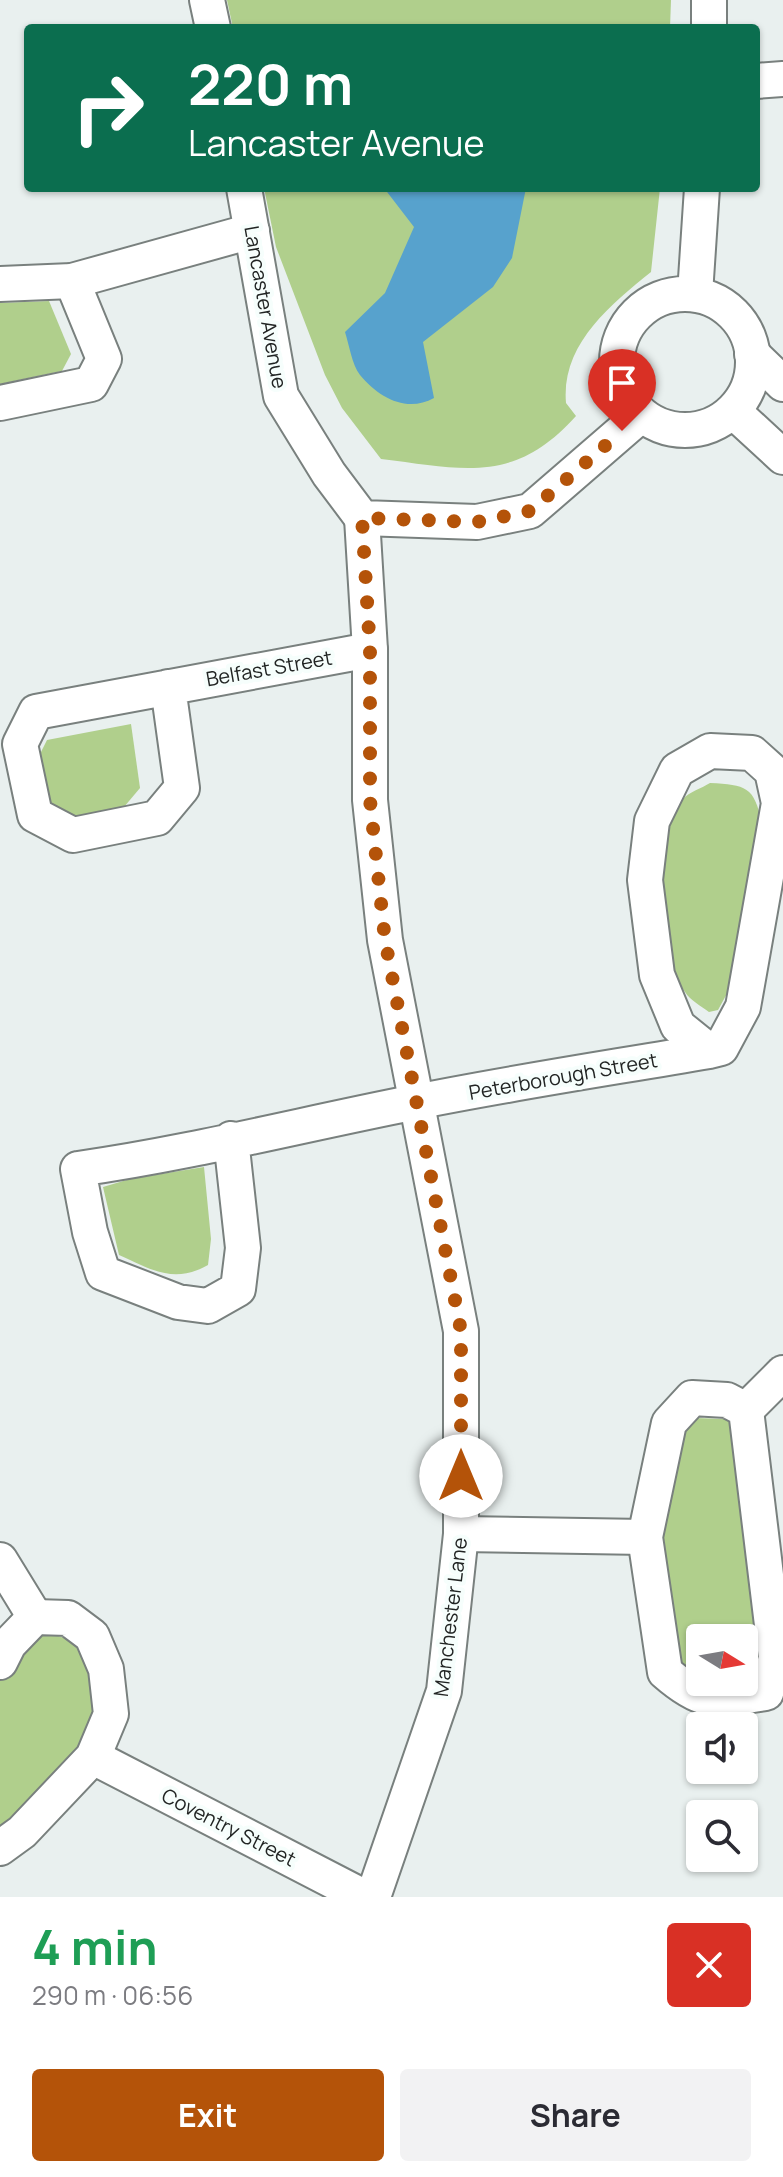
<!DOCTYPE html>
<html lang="en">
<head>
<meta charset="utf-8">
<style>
  body { margin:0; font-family:Manrope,sans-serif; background:#f2f2f3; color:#2b2b33; height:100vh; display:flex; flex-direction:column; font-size:30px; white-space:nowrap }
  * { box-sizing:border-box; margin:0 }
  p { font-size:26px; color:#7c7c81 }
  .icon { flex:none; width:44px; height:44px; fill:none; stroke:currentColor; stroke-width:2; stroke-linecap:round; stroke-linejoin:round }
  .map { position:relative; height:1897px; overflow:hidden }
  .drawer { display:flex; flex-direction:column; background:#fff; flex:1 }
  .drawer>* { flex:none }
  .guide { position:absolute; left:24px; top:24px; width:736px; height:168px; border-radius:8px; box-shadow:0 2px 6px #0004; background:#0b6e4f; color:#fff; overflow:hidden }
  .needle { width:52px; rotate:101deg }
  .controls { position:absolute; left:686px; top:1624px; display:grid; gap:16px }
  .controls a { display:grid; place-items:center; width:72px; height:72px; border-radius:8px; background:#fff; box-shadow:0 2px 6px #0004; font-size:40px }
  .pin { position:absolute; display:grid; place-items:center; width:68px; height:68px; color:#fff; margin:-82px -34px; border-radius:50% 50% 50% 0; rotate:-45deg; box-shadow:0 0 8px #0007 }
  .pin .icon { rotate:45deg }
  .me { position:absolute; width:88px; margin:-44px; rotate:0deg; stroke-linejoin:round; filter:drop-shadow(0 0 6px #0008) }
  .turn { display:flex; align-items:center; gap:28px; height:168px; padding:0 32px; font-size:36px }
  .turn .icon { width:104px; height:104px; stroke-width:2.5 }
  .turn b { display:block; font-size:56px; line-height:68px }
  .round { display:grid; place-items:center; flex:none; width:84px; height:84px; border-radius:8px; background:#f2f2f3 }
  .overview { display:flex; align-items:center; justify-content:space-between; height:136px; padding:0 32px }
  h1 { font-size:48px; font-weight:700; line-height:60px; color:#1e9e55 }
  .action { display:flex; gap:16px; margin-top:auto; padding:16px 32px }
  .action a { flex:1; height:92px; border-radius:8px; background:#b45309; color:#fff; font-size:32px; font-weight:700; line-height:92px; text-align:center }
  .action a+a { background:#f2f2f3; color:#2b2b33 }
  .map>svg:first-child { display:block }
</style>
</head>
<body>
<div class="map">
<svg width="783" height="1897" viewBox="0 0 783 1897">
  <rect width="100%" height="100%" fill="#e9f0ef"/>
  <g fill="#b0cf8c">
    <polygon points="227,0 671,0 670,28 233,28"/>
    <path d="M264,188h396l-9,84c-42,34 -90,73 -85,131l10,13c-62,69 -112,53 -195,43l-39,-51 -17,-33 -49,-128z"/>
    <polygon points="49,301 71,354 62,371 0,384 0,303"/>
    <polygon points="131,724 140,788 124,807 71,818 47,806 37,760 47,740"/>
    <path d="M710,783c36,2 44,3 52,40l-27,156 -17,31 -9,2c-8,-6 -19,-12 -24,-20 -29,-44 -35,-150 -2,-193 6,-7 19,-11 27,-16z"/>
    <path d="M204,1167l7,72 -3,26c-34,19 -56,5 -89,-10l-16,-68 27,-8z"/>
    <polygon points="695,1418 725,1419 741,1429 768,1643 759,1674 744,1676 744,1638 700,1638 700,1676 671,1656 654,1538 675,1439"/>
    <path d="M34,1633c30,1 45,7 57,36 30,75 -43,120 -91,166v-156l11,-22z"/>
  </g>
  <path fill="#57a2cd" d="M384,188h142l-14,70 -19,29 -70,55 11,56c-27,15 -55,0 -74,-23 -8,-10 -11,-31 -15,-43l40,-39 29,-66z"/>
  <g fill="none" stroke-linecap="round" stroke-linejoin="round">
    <g stroke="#79807e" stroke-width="38">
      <g id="minor">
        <polyline points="207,0 213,28"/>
        <polyline points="709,0 709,28"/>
        <polyline points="756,81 783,79"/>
        <polyline points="244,188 281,396 329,474 362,518 477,522 530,511 641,415"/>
        <polyline points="0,284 72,281 252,231"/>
        <circle cx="685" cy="362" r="68"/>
        <polyline points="695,294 702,188"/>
        <polyline points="752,354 783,384"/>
        <polyline points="0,403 91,384 104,359 72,281"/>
        <polyline points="733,411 783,457"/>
        <polyline points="362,518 370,650 370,800 385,940 461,1331 461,1534 444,1691 373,1897"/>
        <polyline points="168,687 182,788 157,818 73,835 35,815 20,744 36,712 370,650"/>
        <path d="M231,1139l12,109 -5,41 -30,17 -30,-4 -75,-29 -13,-41 -12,-63c112,-16 222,-44 333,-66 98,-20 199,-35 298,-52l12,-3 22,-41 36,-204 -7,-32 -20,-18 -42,-2 -33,19 -25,51 -7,59 12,95 21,51 31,25"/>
        <path d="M692,1398l35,2 19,10 30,248 -10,35c-50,7 -61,14 -101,-21l-20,-135 24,-114z"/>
        <polyline points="746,1410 783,1373"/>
        <polyline points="461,1534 645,1537"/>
        <polyline points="0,1560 35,1617"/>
        <polyline points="0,1662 9,1644 35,1617 68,1618 92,1636 106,1669 111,1714 93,1757 22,1832 0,1848"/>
        <polyline points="93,1757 364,1897"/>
      </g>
    </g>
    <use href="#minor" stroke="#fff" stroke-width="34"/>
  </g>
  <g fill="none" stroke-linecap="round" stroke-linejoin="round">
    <polyline stroke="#b45309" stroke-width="14" stroke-dasharray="0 25.2" points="461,1476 461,1331 385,940 370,800 370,650 362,518 477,522 530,511 622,431"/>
  </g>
  <g text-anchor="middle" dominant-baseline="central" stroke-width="8" stroke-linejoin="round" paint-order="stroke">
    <g font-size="20" fill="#212423" stroke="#f6fefc">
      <text transform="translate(266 307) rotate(80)">Lancaster Avenue</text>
      <text transform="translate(269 668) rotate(-10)">Belfast Street</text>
      <text transform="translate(563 1076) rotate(-10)">Peterborough Street</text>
      <text transform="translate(450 1617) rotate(-83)">Manchester Lane</text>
      <text transform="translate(229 1827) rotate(27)">Coventry Street</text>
    </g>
  </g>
</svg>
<div class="controls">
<a><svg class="needle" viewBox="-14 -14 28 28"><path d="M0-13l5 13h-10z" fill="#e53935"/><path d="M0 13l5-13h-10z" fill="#7c7c81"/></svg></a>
<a><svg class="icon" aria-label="sound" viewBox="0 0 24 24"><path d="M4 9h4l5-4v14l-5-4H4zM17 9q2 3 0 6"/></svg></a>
<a><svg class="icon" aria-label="search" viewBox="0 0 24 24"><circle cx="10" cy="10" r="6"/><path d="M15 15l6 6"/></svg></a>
</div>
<div class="pin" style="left:622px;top:431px;background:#d93025"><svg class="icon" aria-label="arrive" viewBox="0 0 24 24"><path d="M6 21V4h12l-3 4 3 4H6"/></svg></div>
<svg class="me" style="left:461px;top:1476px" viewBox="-20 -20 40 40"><circle r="19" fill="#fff"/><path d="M0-13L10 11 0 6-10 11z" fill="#b45309"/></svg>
<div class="guide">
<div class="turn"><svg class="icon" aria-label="right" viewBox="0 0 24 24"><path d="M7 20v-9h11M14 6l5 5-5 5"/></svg><div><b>220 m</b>Lancaster Avenue</div></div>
</div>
</div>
<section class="drawer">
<div class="overview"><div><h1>4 min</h1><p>290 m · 06:56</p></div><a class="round" style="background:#d93025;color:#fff"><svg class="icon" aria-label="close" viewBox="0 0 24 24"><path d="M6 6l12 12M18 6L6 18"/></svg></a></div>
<div class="action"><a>Exit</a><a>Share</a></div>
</section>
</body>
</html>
